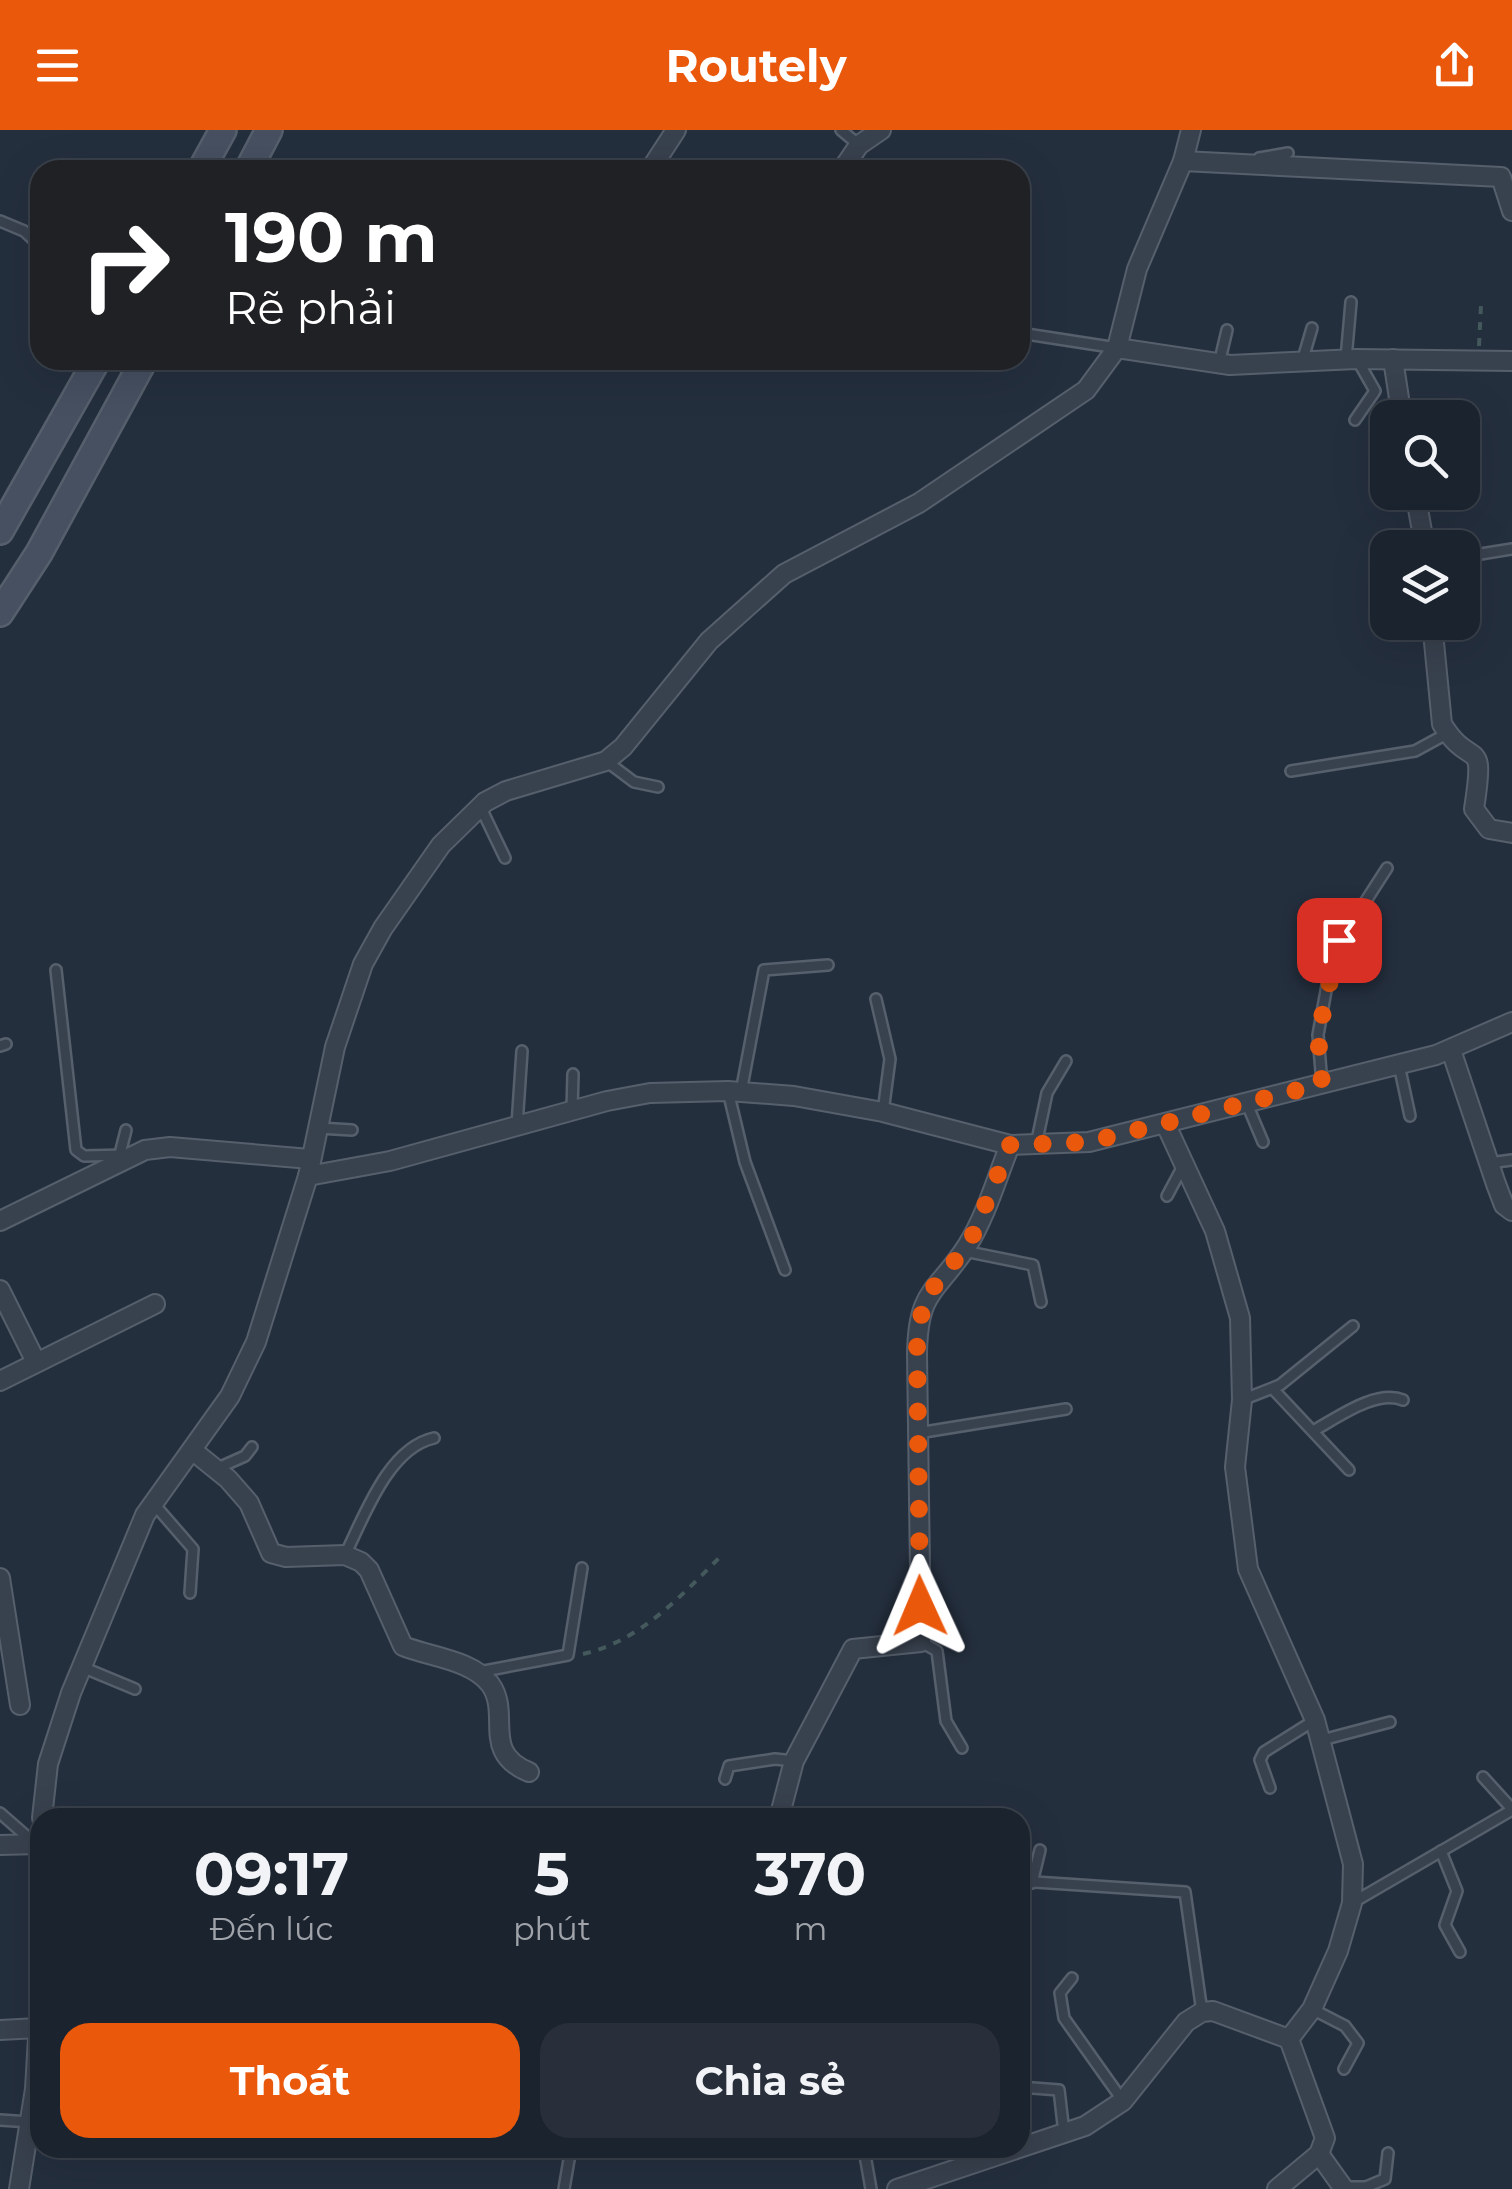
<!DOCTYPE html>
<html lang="vi">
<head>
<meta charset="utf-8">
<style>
  body { margin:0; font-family:Montserrat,sans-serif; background:#282f3a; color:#f1f3f6; height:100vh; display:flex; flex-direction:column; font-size:38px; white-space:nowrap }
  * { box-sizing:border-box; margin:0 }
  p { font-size:32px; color:#a0a4aa }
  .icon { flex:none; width:55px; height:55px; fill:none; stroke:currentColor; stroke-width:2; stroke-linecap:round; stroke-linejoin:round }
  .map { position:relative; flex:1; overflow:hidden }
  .details { position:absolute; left:30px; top:1678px; width:1000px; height:350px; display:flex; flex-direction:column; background:#1b232e; border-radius:30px; box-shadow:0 10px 40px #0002,0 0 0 2px #39404a }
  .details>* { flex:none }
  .guide { position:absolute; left:30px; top:30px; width:1000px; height:210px; border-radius:30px; box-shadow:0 10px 40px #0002,0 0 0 2px #39404a; background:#202124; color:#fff; overflow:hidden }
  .controls { position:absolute; left:1370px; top:270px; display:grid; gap:20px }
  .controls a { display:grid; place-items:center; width:110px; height:110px; border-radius:20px; background:#1b232e; box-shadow:0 10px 40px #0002,0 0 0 2px #39404a; font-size:50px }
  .pin { position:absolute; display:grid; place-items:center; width:85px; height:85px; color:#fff; margin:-42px; border-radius:20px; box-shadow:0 5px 15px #0006 }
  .me { position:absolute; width:110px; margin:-55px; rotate:359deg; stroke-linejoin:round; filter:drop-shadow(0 0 8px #0008) }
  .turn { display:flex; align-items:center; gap:35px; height:210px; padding:0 30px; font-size:45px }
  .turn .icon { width:130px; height:130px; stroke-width:2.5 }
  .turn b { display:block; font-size:70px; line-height:85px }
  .eta { display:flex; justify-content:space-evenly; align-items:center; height:170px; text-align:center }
  .eta b { font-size:60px; font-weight:700; line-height:70px }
  .button { display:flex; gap:20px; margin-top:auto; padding:20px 30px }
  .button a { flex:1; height:115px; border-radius:30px; background:#ea580c; color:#fff; font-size:40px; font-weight:700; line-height:115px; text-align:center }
  .button a+a { background:#282f3a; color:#f1f3f6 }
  header { display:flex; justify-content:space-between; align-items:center; height:130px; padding:0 30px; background:#ea580c; color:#fff; font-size:45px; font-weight:700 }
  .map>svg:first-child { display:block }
</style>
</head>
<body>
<header><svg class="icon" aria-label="menu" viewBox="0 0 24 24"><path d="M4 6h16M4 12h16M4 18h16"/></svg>Routely<svg class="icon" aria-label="share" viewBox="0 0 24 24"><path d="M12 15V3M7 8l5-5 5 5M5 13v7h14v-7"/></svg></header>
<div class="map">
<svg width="1512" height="2059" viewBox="0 0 1512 2059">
  <rect width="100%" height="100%" fill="#242f3e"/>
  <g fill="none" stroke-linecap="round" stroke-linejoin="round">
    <g stroke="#565f6c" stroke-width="14">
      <g id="lane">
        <polyline points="841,0 859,15"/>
        <polyline points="1259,28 1288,23"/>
        <polyline points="0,91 24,101 40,116"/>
        <polyline points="1020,203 1117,218"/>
        <polyline points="1346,229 1351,172"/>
        <polyline points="911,232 913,230"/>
        <polyline points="1302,232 1312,198"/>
        <polyline points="1219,234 1227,200"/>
        <polyline points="1355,290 1375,261 1358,231"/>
        <polyline points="1462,427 1512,419"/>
        <polyline points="606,631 634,652 658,657"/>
        <polyline points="1291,641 1415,621 1448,603"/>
        <polyline points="480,676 505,728"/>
        <polyline points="56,840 76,1020 84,1026 127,1025"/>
        <polyline points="876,869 890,929 883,982"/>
        <polyline points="0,916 6,914"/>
        <polyline points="1399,935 1410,986"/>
        <polyline points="1322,954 1318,905 1333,822 1387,738"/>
        <polyline points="728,961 745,1032 785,1140"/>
        <polyline points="741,962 764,840 828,835"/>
        <polyline points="1247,974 1263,1012"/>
        <polyline points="572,980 573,944"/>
        <polyline points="517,995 522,921"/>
        <polyline points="319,998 352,1000"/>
        <polyline points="1036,1015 1047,963 1066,931"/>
        <polyline points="120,1024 126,1000"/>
        <polyline points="1489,1033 1512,1030"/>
        <polyline points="1167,1066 1183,1036"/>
        <polyline points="964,1121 1033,1135 1041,1172"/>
        <polyline points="1273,1259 1349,1340"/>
        <polyline points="1242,1270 1280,1255 1353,1196"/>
        <path d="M1313,1301c24,-13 63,-42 90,-31"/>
        <polyline points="918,1303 1066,1279"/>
        <polyline points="218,1338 245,1326 252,1317"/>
        <polyline points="154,1374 193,1419 190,1463"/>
        <path d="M345,1425c19,-38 43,-107 89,-117"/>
        <polyline points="921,1512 937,1521 946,1591 962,1618"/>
        <polyline points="82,1537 135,1559"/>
        <polyline points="479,1542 568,1525 582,1438"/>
        <polyline points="1322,1610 1390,1592"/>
        <polyline points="1483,1647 1512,1679"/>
        <polyline points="725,1649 729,1636 775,1629 794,1631"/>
        <polyline points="1270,1658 1260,1630 1264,1622 1315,1590"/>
        <polyline points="0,1683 32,1711"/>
        <polyline points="1441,1721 1457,1761 1445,1795 1460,1822"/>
        <polyline points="1020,1751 1185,1762 1202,1882"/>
        <polyline points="1032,1753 1040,1720"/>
        <polyline points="1352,1773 1512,1680"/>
        <polyline points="1072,1848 1060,1863 1064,1888 1123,1971"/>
        <polyline points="1312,1879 1345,1896 1358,1913 1344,1939"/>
        <polyline points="1020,1957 1059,1960 1064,2003"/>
        <polyline points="0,1990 30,1992"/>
        <polyline points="865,2025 871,2059"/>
        <polyline points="1342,2057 1366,2057 1385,2049 1388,2023"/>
        <polyline points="564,2059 571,2018"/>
      </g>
    </g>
    <g stroke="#565f6c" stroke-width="22">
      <g id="street">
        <polyline points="1183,31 1501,47 1512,81"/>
        <polyline points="650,40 676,0"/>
        <polyline points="842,40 859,15 881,0"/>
        <polyline points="1117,218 1230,235 1356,229 1512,231"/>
        <polyline points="1393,229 1402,288"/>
        <polyline points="1415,362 1425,418"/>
        <path d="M1432,492l10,102c30,49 44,7 32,85l15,20 23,4"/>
        <polyline points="1451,920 1496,1054 1504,1075 1512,1081"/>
        <polyline points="1166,995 1215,1101 1240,1188 1242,1270 1235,1337 1248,1439 1315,1590 1353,1734 1352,1773 1338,1821 1312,1879 1289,1909 1325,2008 1319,2024 1277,2059"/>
        <polyline points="308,1046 390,1031 607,971 650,963 728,961 794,966 883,982 1010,1015 1089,1012 1436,925 1512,892"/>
        <polyline points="0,1091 145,1020 170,1017 310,1029"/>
        <polyline points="0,1160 36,1232"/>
        <polyline points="0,1251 155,1174"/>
        <path d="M192,1320l36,29 21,24 22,50 15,4 59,-2 16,7 8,8 34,76c27,11 69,14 87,38 22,30 -10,68 39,88"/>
        <polyline points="0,1448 20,1575"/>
        <polyline points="42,1688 48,1634 71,1563 145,1385 230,1266 256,1212 308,1046 335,917 363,834 383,798 441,715 485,672 506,661 606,631 623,617 709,511 784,444 919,373 1086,260 1117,218 1137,139 1183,31 1191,0"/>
        <path d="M779,1688l15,-57 59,-112 68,-7 -4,-288c1,-66 20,-61 50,-108 19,-30 30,-69 43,-101"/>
        <polyline points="0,1715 40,1714"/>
        <polyline points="0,1900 38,1898"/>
        <polyline points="1319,2024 1344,2059"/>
        <polyline points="19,2059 35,1959 40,1873"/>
        <polyline points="897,2059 1085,1996 1123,1971 1186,1892 1202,1882 1213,1881 1289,1909"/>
      </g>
    </g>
    <g stroke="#565f6c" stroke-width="30">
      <g id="secondary">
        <polyline points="201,40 223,0"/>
        <polyline points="248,40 269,0"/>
        <polyline points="0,401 97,230"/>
        <polyline points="0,483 39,423 144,230"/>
      </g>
    </g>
    <g stroke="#44595c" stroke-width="4" stroke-dasharray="8 8" stroke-linecap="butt">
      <polyline points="1479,216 1481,175"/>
      <path d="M583,1524c57,-13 97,-57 137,-97"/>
    </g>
    <use href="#lane" stroke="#38414e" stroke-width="9"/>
    <use href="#street" stroke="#38414e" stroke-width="18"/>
    <use href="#secondary" stroke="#465061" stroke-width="25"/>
  </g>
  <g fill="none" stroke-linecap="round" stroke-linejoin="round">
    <polyline stroke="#ea580c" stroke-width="18" stroke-dasharray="0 32.4" points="920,1476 917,1212 924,1169 970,1112 1010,1015 1089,1012 1322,954 1318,905 1339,810"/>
  </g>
</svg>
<div class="controls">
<a><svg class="icon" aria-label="search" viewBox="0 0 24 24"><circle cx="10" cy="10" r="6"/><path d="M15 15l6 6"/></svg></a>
<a><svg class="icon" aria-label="layers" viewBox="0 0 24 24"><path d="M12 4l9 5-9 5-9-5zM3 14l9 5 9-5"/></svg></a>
</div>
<div class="pin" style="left:1339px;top:810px;background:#d93025"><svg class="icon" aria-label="arrive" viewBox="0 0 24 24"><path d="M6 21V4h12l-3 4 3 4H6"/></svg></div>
<svg class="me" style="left:920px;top:1476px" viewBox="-20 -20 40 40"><path d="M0-17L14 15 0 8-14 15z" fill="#ea580c" stroke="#fff" stroke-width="4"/></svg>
<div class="guide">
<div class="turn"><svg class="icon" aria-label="right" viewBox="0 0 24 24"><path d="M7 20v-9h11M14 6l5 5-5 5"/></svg><div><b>190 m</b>Rẽ phải</div></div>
</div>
<section class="details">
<div class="eta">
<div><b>09:17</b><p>Đến lúc</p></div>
<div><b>5</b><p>phút</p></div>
<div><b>370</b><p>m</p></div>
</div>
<div class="button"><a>Thoát</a><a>Chia sẻ</a></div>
</section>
</div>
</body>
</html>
